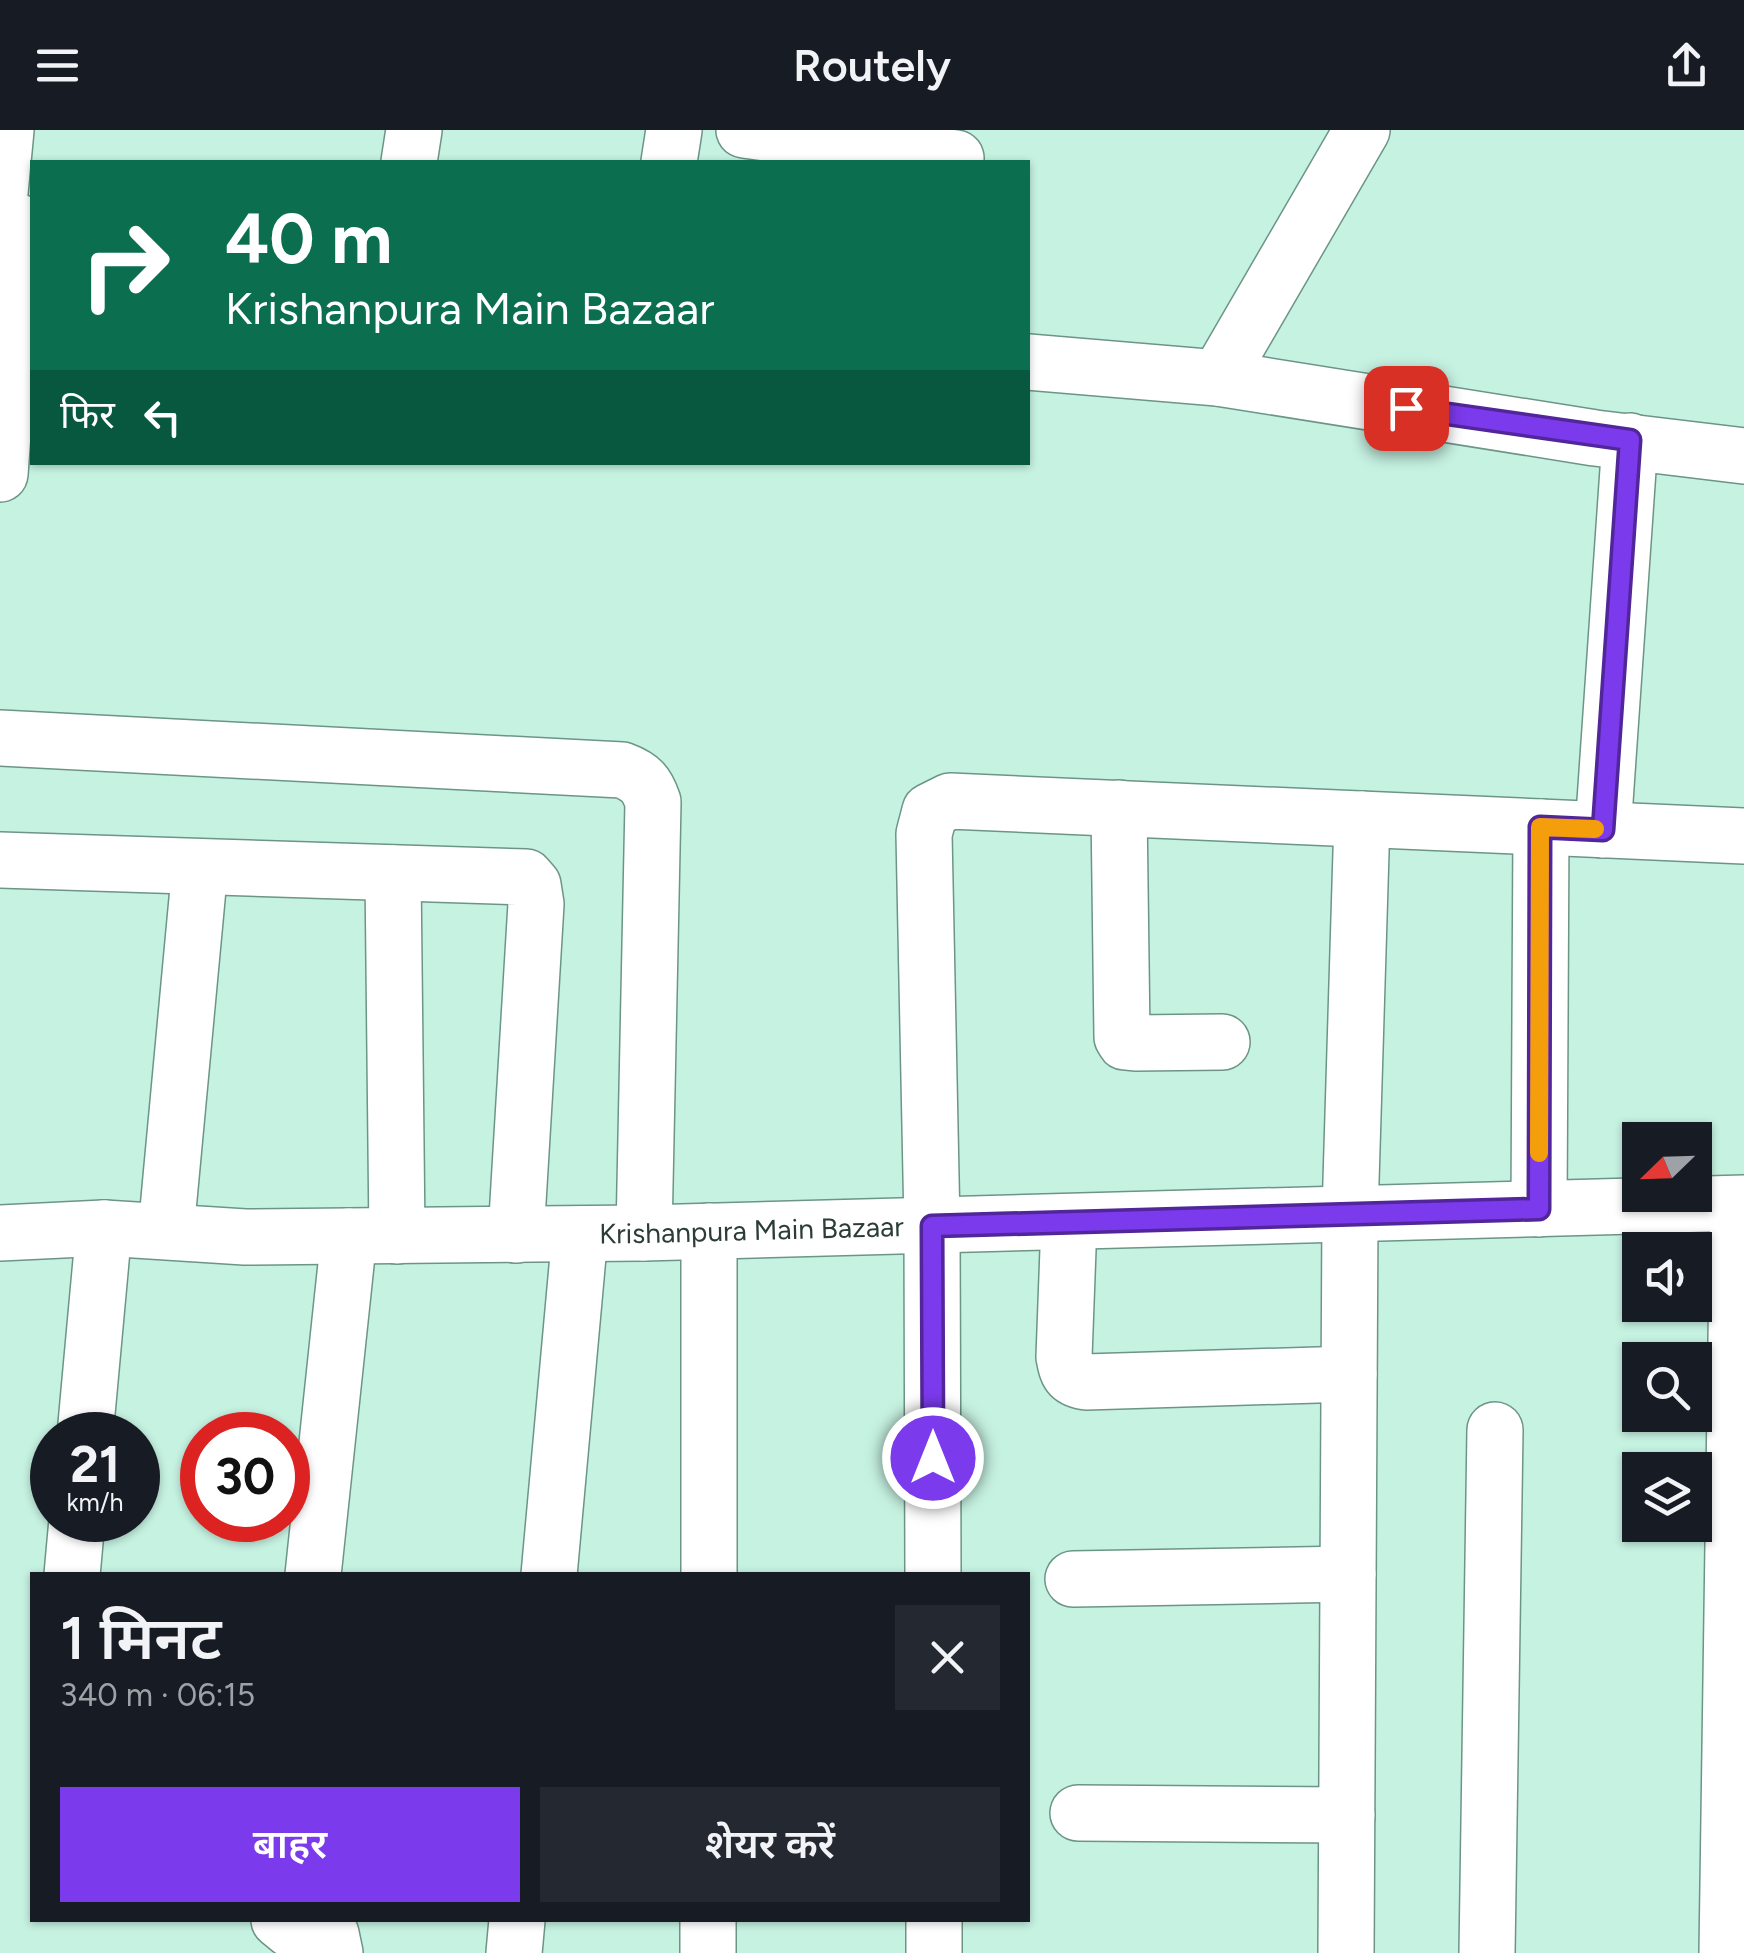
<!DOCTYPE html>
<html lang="hi">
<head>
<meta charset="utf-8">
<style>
  body { margin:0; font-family:Figtree,"Noto Sans Devanagari",sans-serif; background:#242831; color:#f1f3f6; height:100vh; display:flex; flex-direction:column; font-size:38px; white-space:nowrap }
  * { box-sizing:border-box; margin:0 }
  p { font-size:32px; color:#9ea1a6 }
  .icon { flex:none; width:55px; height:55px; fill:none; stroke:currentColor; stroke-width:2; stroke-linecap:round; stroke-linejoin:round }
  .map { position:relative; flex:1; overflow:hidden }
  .drawer { position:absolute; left:30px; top:1442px; width:1000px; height:350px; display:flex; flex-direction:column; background:#171b24; border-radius:0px; box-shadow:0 2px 8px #0004 }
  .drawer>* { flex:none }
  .hud { position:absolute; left:30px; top:30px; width:1000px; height:305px; border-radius:0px; box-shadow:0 2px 8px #0004; background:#0b6e4f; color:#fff; overflow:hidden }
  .needle { width:65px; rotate:247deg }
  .fabs { position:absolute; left:1622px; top:992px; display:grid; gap:20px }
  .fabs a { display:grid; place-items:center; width:90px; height:90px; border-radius:0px; background:#171b24; box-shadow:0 2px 8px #0004; font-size:50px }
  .speed { position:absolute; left:30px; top:1282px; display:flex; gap:20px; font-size:50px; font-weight:700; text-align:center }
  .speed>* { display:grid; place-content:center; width:130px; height:130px; border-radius:50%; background:#171b24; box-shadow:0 2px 8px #0004; line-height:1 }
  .speed small { font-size:25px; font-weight:400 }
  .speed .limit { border:15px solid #d22; background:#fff; color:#111 }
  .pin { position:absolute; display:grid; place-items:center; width:85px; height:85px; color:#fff; margin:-42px; border-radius:20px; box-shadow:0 5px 15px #0006 }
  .me { position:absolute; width:110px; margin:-55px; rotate:0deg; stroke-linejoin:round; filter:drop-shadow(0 0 8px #0008) }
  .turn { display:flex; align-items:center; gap:35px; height:210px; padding:0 30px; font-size:45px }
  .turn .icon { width:130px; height:130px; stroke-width:2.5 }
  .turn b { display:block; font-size:70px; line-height:85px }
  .then { display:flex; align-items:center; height:95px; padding:0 30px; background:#0003; gap:20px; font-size:38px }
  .round { display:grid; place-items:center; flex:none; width:105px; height:105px; border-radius:0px; background:#242831 }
  .headline { display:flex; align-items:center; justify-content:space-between; height:170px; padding:0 30px }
  h1 { font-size:60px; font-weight:600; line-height:75px }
  .primary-button { display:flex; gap:20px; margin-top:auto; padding:20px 30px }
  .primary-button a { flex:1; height:115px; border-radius:0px; background:#7c3aed; color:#fff; font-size:40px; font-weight:600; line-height:115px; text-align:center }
  .primary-button a+a { background:#242831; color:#f1f3f6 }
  header { display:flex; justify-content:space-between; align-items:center; height:130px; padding:0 30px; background:#171b24; font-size:45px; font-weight:600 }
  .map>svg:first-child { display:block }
</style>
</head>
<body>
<header><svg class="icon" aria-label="menu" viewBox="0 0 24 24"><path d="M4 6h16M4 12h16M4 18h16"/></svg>Routely<svg class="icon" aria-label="share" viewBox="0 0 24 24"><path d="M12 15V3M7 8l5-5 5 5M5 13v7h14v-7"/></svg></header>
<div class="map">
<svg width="1744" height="1823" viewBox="0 0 1744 1823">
  <rect width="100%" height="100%" fill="#c6f2e2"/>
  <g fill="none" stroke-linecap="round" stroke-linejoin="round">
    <g stroke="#6c9587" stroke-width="58">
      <g id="minor">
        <polyline points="744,0 956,28"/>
        <polyline points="409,32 414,0"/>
        <polyline points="669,32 674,0"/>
        <polyline points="0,63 6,0"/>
        <polyline points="1028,232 1218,248 1595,308 1744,326"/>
        <polyline points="1218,248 1362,0"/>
        <polyline points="0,344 19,92"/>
        <path d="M0,608l622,32c19,7 25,14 31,32l-9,431"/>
        <polyline points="1119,678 1122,907 1125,912 1135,913 1222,912"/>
        <polyline points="1603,700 1630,311"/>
        <polyline points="0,730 526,747 533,755 536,774 516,1105"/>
        <polyline points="393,743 397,1106"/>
        <polyline points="1539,1079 1541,697"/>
        <path d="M1069,1092l-5,135c3,16 5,22 22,25l263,-8"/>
        <polyline points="166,1101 200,737"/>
        <path id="s1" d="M0,1103l104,-5 141,9 399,-4 1100,-30"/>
        <polyline points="85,1305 104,1098"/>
        <polyline points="72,1445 77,1390"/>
        <polyline points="313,1445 349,1106"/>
        <polyline points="549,1445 580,1104"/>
        <polyline points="709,1445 709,1101"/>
        <polyline points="933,1445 932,1095 924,704 930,681 950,671 1744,706"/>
        <polyline points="1073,1449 1348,1444"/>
        <polyline points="1078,1683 1347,1685"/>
        <polyline points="279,1790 290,1799 331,1804 335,1823"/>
        <polyline points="934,1790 934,1823"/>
        <polyline points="514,1823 517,1790"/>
        <polyline points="708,1823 708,1790"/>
        <polyline points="1346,1823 1350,1084 1362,689"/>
        <polyline points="1487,1823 1495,1300"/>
        <polyline points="1727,1823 1738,1074"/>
      </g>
    </g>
    <use href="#minor" stroke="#fff" stroke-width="55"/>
  </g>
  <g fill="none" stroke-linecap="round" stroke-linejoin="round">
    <g stroke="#51269a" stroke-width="25">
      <polyline id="route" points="933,1328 932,1096 1539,1079 1540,697 1603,700 1630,310 1406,278"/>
    </g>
    <use href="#route" stroke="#7c3aed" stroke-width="18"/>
    <polyline stroke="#f59e0b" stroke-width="18" points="1539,1023 1540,697 1595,699"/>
  </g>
  <g text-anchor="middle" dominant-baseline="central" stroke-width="8" stroke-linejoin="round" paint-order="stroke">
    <g font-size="28" fill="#2c3d37" stroke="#fff">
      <text stroke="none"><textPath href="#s1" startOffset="752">Krishanpura Main Bazaar</textPath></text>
    </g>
  </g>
</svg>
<div class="fabs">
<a><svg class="needle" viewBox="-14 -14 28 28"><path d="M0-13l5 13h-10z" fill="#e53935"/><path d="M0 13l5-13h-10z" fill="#9ea1a6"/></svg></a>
<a><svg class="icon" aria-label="sound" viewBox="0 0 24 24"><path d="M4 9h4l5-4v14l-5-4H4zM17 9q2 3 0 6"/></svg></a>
<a><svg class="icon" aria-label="search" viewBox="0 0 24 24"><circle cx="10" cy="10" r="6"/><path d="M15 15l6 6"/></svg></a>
<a><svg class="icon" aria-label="layers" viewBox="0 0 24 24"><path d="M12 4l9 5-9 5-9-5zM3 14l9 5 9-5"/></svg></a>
</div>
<div class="speed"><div>21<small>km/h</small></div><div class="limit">30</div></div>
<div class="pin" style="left:1406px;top:278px;background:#d93025"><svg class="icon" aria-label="arrive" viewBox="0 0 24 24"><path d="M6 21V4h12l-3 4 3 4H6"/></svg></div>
<svg class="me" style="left:933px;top:1328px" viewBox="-20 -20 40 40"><circle r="17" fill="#7c3aed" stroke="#fff" stroke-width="3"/><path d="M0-11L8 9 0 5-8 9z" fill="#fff"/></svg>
<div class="hud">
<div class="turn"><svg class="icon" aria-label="right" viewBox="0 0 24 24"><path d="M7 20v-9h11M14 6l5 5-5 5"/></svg><div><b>40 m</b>Krishanpura Main Bazaar</div></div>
<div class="then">फिर<svg class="icon" aria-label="left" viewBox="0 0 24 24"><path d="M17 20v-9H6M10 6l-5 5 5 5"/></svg></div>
</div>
<section class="drawer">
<div class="headline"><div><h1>1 मिनट</h1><p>340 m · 06:15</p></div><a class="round"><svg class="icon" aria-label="close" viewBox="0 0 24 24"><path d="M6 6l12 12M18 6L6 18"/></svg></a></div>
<div class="primary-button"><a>बाहर</a><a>शेयर करें</a></div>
</section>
</div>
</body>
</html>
